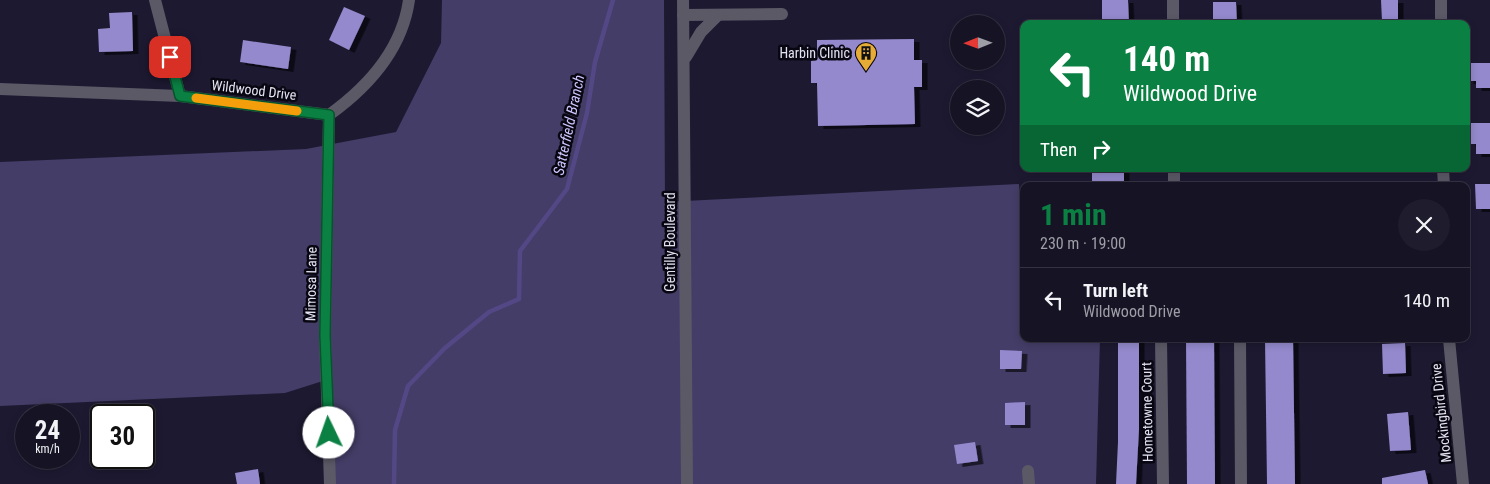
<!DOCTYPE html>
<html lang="en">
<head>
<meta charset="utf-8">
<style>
  body { margin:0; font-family:"Roboto Condensed",sans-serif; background:#1f1c2d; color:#f1f3f6; height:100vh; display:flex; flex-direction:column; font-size:19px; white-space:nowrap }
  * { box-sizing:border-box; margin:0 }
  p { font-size:16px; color:#9e9ea7 }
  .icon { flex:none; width:28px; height:28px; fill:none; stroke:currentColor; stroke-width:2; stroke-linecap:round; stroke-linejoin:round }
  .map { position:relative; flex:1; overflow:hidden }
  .panel { position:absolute; left:1020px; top:182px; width:450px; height:160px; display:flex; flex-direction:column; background:#161325; border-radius:10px; box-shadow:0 2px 8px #0003,0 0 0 1px #353242 }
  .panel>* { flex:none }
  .guide { position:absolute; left:1020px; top:20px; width:450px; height:152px; border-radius:10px; box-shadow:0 2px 8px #0003,0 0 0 1px #353242; background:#0b8043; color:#fff; overflow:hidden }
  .needle { width:32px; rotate:269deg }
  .fabs { position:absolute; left:950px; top:15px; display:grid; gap:10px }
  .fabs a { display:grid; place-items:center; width:55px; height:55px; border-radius:50%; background:#161325; box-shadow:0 2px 8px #0003,0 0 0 1px #353242; font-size:25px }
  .speed { position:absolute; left:15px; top:404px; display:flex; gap:10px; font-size:25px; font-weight:700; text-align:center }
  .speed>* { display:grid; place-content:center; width:65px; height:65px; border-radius:50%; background:#161325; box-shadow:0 2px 8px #0003,0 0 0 1px #353242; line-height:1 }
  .speed small { font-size:12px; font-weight:400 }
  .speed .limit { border:2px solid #111; border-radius:8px; background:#fff; color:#111 }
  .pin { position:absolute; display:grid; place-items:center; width:42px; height:42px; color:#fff; margin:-21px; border-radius:10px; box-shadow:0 2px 8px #0006 }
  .me { position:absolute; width:55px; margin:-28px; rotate:357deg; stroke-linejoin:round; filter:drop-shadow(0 0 4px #0008) }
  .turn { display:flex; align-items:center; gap:18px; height:105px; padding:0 20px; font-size:22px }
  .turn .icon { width:65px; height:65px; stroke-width:2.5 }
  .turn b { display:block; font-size:35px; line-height:42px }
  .then { display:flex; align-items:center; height:48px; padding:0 20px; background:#0003; gap:10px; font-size:19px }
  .round { display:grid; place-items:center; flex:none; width:52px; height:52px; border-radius:26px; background:#1f1c2d }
  .head { display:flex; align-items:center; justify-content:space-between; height:85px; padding:0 20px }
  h1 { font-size:30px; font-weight:700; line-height:38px; color:#0b8043 }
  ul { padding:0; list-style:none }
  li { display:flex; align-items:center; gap:15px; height:65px; padding:0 20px; border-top:1px solid #353242 }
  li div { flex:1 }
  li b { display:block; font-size:19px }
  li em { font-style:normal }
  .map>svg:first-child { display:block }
</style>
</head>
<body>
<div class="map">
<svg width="1490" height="484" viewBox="0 0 1490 484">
  <defs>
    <filter id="shadow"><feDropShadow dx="5.5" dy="3" stdDeviation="0" flood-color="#0009"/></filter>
  </defs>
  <rect width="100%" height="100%" fill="#1d1931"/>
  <polygon fill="#443d67" points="442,0 664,0 665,202 1019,184 1022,278 1024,279 1024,339 1100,339 1096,484 329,484 326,380 285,393 0,406 0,162 306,149 396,132 441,43"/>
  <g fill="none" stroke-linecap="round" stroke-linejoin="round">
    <polyline stroke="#534885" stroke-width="4.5" points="394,484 395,430 408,386 445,348 489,312 519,299 520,251 567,189 587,113 595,62 613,0"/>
  </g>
  <g fill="#9389cc" filter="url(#shadow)">
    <polygon points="1102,0 1128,0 1129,24 1102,24"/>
    <polygon points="1381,0 1398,0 1398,20 1382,21"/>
    <polygon points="1213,2 1236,2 1237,24 1213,24"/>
    <polygon points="344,7 365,16 349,50 329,40"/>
    <polygon points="132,12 133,51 99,52 98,29 110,28 109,13"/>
    <polygon points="914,39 914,60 922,60 922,87 914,87 915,124 818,126 817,83 811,83 811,61 817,60 817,40"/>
    <polygon points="243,40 291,47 288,69 240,62"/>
    <polygon points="1468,63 1490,63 1490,88 1476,88 1476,81 1468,81"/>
    <polygon points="1470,123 1490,123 1490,154 1476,154 1476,144 1470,144"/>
    <polygon points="1092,169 1124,169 1124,186 1101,186 1101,181 1092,181"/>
    <polygon points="1475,184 1490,184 1490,209 1476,209"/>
    <polygon points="1118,339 1139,339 1139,429 1136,484 1116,484 1118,442"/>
    <polygon points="1186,339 1214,339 1215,484 1187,484"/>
    <polygon points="1265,339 1293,339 1295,484 1267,484"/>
    <polygon points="1405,343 1406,373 1383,374 1382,344"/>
    <polygon points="1000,350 1022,351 1021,369 1000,369"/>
    <polygon points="1025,402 1025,425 1005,425 1005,403"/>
    <polygon points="1408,412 1411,450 1390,451 1387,414"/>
    <polygon points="975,442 978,461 957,464 954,445"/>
    <polygon points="258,469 260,484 237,484 235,473"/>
    <polygon points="1425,470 1428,484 1382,484 1382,478"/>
  </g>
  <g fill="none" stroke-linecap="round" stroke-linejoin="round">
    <g stroke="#5b5966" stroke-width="12">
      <polyline points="155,0 180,96"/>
      <polyline points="683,0 687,484"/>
      <polyline points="1173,0 1173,24"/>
      <polyline points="1441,0 1441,24"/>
      <polyline points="683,15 782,14"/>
      <polyline points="686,57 701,32 718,15"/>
      <path d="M0,89l180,7 149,19c39,-28 73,-65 80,-115"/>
      <polyline points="329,115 325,335 330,484"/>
      <polyline points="1174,169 1174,186"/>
      <polyline points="1443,169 1444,186"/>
      <polyline points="1161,339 1163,484"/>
      <polyline points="1240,339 1241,484"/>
      <polyline points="1449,339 1463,484"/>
      <polyline points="1028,471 1029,484"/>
    </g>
  </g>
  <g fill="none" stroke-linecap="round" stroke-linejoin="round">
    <g stroke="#07532c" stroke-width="12">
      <polyline id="route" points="170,57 180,96 329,115 325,335 329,433"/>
    </g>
    <use href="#route" stroke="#0b8043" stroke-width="9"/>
    <polyline stroke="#f59e0b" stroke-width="9" points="196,98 297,111"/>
  </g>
  <defs>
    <g id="building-pin" transform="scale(1.125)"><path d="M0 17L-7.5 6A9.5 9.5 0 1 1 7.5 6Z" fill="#e7ac36" stroke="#080610"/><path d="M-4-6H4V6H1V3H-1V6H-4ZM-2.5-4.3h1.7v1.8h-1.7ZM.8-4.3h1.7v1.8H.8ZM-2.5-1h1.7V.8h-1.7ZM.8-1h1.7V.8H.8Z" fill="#111"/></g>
  </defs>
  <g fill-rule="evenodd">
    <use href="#building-pin" x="866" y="53"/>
  </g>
  <g text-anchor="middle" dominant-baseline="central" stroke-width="5" stroke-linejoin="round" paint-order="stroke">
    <g font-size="14" fill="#e3e2f2" stroke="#080610" text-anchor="end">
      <text x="850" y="53">Harbin Clinic</text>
    </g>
    <g font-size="14" fill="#e3e2f2" stroke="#080610">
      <text transform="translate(254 90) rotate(7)">Wildwood Drive</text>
      <text transform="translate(670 242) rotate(-90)">Gentilly Boulevard</text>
      <text transform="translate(311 284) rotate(-89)">Mimosa Lane</text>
      <text transform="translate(1147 412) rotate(-91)">Hometowne Court</text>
      <text transform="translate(1441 413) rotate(-96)">Mockingbird Drive</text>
    </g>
    <g font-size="15" font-style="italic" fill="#cdc6fe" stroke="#080610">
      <text transform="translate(569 125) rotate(-78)">Satterfield Branch</text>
    </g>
  </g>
</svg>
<div class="fabs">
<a><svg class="needle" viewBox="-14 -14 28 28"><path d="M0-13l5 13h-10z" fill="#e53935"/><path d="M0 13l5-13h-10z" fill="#9e9ea7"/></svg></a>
<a><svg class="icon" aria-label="layers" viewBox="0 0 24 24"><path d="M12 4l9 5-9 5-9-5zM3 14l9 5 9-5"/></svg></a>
</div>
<div class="speed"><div>24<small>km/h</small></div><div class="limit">30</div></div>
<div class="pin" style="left:170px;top:57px;background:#d93025"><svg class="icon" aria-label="arrive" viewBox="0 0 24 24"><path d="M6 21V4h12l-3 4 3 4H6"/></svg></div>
<svg class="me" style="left:329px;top:433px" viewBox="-20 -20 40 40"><circle r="19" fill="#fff"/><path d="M0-13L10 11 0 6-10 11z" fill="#0b8043"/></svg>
<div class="guide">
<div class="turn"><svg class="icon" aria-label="left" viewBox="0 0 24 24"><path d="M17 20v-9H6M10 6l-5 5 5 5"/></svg><div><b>140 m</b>Wildwood Drive</div></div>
<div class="then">Then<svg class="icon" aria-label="right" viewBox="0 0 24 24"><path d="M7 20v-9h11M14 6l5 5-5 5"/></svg></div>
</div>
<section class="panel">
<div class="head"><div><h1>1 min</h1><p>230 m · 19:00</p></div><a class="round"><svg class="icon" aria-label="close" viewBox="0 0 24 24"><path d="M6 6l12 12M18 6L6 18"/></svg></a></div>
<ul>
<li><svg class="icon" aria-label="left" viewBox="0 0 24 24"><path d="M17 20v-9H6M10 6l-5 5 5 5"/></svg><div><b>Turn left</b><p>Wildwood Drive</p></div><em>140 m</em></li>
</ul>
</section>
</div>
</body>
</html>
